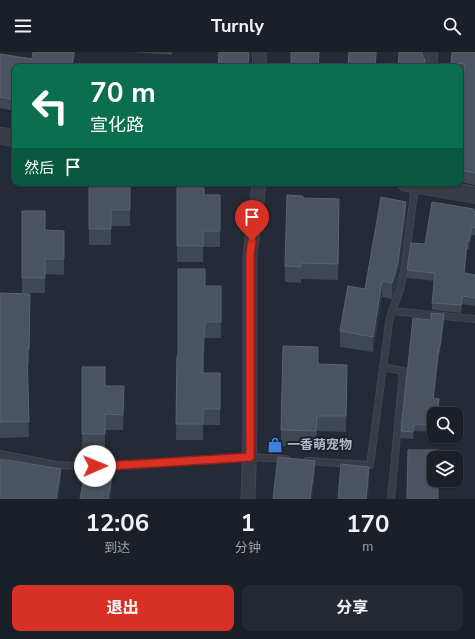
<!DOCTYPE html>
<html lang="zh">
<head>
<meta charset="utf-8">
<style>
  body { margin:0; font-family:"Nunito Sans","Noto Sans SC",sans-serif; background:#242830; color:#f1f3f6; height:100vh; display:flex; flex-direction:column; font-size:15px; white-space:nowrap }
  * { box-sizing:border-box; margin:0 }
  p { font-size:13px; color:#a0a3a8 }
  .icon { flex:none; width:22px; height:22px; fill:none; stroke:currentColor; stroke-width:2; stroke-linecap:round; stroke-linejoin:round }
  .map { position:relative; height:447px; overflow:hidden }
  .sheet { display:flex; flex-direction:column; background:#1b2028; flex:1 }
  .sheet>* { flex:none }
  .top-card { position:absolute; left:12px; top:12px; width:451px; height:122px; border-radius:8px; box-shadow:0 1px 3px #0004,0 0 0 1px #393e45; background:#0b6e4f; color:#fff; overflow:hidden }
  .controls { position:absolute; left:427px; top:355px; display:grid; gap:8px }
  .controls a { display:grid; place-items:center; width:36px; height:36px; border-radius:8px; background:#1b2028; box-shadow:0 1px 3px #0004,0 0 0 1px #393e45; font-size:20px }
  .pin { position:absolute; display:grid; place-items:center; width:34px; height:34px; color:#fff; margin:-41px -17px; border-radius:50% 50% 50% 0; rotate:-45deg; box-shadow:0 0 4px #0007 }
  .pin .icon { rotate:45deg }
  .me { position:absolute; width:44px; margin:-22px; rotate:89deg; stroke-linejoin:round; filter:drop-shadow(0 0 3px #0008) }
  .turn { display:flex; align-items:center; gap:14px; height:84px; padding:0 12px; font-size:18px }
  .turn .icon { width:52px; height:52px; stroke-width:2.5 }
  .turn b { display:block; font-size:28px; line-height:34px }
  .then { display:flex; align-items:center; height:38px; padding:0 12px; background:#0003; gap:8px; font-size:15px }
  .eta { display:flex; justify-content:space-evenly; align-items:center; height:68px; text-align:center }
  .eta b { font-size:24px; font-weight:700; line-height:28px }
  .cta { display:flex; gap:8px; margin-top:auto; padding:8px 12px }
  .cta a { flex:1; height:46px; border-radius:8px; background:#d93025; color:#fff; font-size:16px; font-weight:700; line-height:46px; text-align:center }
  .cta a+a { background:#242830; color:#f1f3f6 }
  header { display:flex; justify-content:space-between; align-items:center; height:52px; padding:0 12px; background:#1b2028; font-size:18px; font-weight:700 }
  .map>svg:first-child { display:block }
</style>
</head>
<body>
<header><svg class="icon" aria-label="menu" viewBox="0 0 24 24"><path d="M4 6h16M4 12h16M4 18h16"/></svg>Turnly<svg class="icon" aria-label="search" viewBox="0 0 24 24"><circle cx="10" cy="10" r="6"/><path d="M15 15l6 6"/></svg></header>
<div class="map">
<svg width="475" height="447" viewBox="0 0 475 447">
  <rect width="100%" height="100%" fill="#242a36"/>
  <g fill="none" stroke-linecap="round" stroke-linejoin="round">
    <g stroke="#404650" stroke-width="8">
      <g id="service">
        <polyline points="392,259 475,267"/>
        <polyline points="383,315 403,319 391,447"/>
        <polyline points="0,402 57,413 82,414 108,415 250,405 286,407"/>
        <polyline points="307,409 370,413 389,271 392,259 400,238 404,219 415,134"/>
      </g>
    </g>
    <g stroke="#404650" stroke-width="15">
      <g id="minor">
        <polyline points="259,0 260,15"/>
        <polyline points="430,15 431,0"/>
        <polyline points="248,447 250,380 250,202 257,152 259,131"/>
      </g>
    </g>
    <g stroke="#404650" stroke-width="18">
      <g id="tertiary">
        <polyline points="0,84 15,86"/>
        <polyline points="406,131 475,143"/>
      </g>
    </g>
    <use href="#service" stroke="#373c47" stroke-width="6"/>
    <use href="#minor" stroke="#373c47" stroke-width="13"/>
    <use href="#tertiary" stroke="#373c47" stroke-width="16"/>
  </g>
  <g fill="#3f4654">
    <polygon points="132,0 172,0 172,3"/>
    <polygon points="475,0 475,133 460,130 460,42 463,24 460,24 460,15 451,15 451,11"/>
    <polygon points="0,2 15,15 15,59 0,56"/>
    <polygon points="89,131 130,131 130,174 111,174 111,193 89,193"/>
    <polygon points="177,131 204,143 220,143 220,195 203,195 203,210 177,210"/>
    <polygon points="303,146 339,163 338,228 301,227 301,231 285,230 285,214"/>
    <polygon points="22,159 45,178 64,179 64,223 45,222 45,241 22,241"/>
    <polygon points="474,159 475,160 475,183 472,183 469,197 467,197 465,221 475,223 475,254 462,252 461,261 432,258 432,251 435,229 407,226 407,218 425,192"/>
    <polygon points="406,166 398,225 395,238 392,247 382,245 373,300 340,295 340,279"/>
    <polygon points="205,234 221,234 221,286 205,286 204,300 203,300 203,321 220,321 220,373 203,373 203,388 176,388 177,304 178,304"/>
    <polygon points="0,241 30,257 29,313 28,313 29,385 0,386"/>
    <polygon points="431,268 444,268 440,301 439,301 434,346 439,353 434,362 434,380 414,379 413,387 401,386 401,379"/>
    <polygon points="318,312 347,328 346,380 317,379 316,394 281,394 281,378"/>
    <polygon points="82,315 105,334 124,334 123,378 105,378 105,397 82,397"/>
  </g>
  <g fill="#2f3643">
    <polygon points="74,0 75,0 73,15 72,15"/>
    <polygon points="376,0 377,0 376,15 375,15"/>
    <polygon points="339,147 339,163 338,228 338,212"/>
    <polygon points="406,150 406,166 398,225 395,238 392,247 392,231"/>
    <polygon points="472,175 472,183 469,197 469,189"/>
    <polygon points="467,189 467,197 464,229 464,221"/>
    <polygon points="382,229 382,245 373,300 373,285"/>
    <polygon points="444,262 444,268 440,301 440,294"/>
    <polygon points="439,294 439,301 433,353 433,346"/>
    <polygon points="315,409 315,425 312,447 310,447"/>
    <polygon points="369,415 369,431 368,447 366,447"/>
    <polygon points="61,417 61,431 59,447 56,447"/>
    <polygon points="112,424 112,439 111,447 108,447"/>
  </g>
  <g fill="#4b5360" stroke="#5b6270">
    <polygon points="33,0 74,0 72,15 15,15 15,48 0,45 0,2 32,7"/>
    <polygon points="219,0 249,0 248,15 218,15"/>
    <polygon points="291,0 319,0 318,15 291,15"/>
    <polygon points="349,0 376,0 375,15 348,15"/>
    <polygon points="399,0 422,0 423,4 425,8 425,15 398,15"/>
    <polygon points="452,0 475,0 475,121 460,118 460,42 465,12 451,11"/>
    <polygon points="89,131 130,131 130,158 111,158 111,177 89,177"/>
    <polygon points="177,131 204,131 204,143 220,143 220,179 203,179 203,194 177,194"/>
    <polygon points="287,143 303,144 303,146 339,147 338,212 301,211 301,215 285,214"/>
    <polygon points="381,145 406,150 398,210 395,222 392,231 382,229 373,285 340,279 348,234 365,237"/>
    <polygon points="432,150 474,157 474,159 475,160 475,176 472,175 469,189 467,189 464,221 475,223 475,246 462,244 461,253 432,251 435,221 407,218 411,191 425,192"/>
    <polygon points="22,159 45,159 45,178 64,179 64,207 45,207 45,226 22,226"/>
    <polygon points="178,217 205,217 205,234 221,234 221,270 205,270 204,285 203,285 203,321 220,321 220,357 203,357 203,372 176,372 177,304 178,304"/>
    <polygon points="0,241 30,242 29,297 27,297 29,370 0,370"/>
    <polygon points="431,261 444,262 440,294 439,294 433,346 439,347 437,362 434,362 434,374 414,372 413,380 401,379 413,266 431,268"/>
    <polygon points="283,294 318,295 318,312 347,313 346,364 317,364 316,379 281,378"/>
    <polygon points="82,315 105,315 105,334 124,334 123,363 105,362 105,382 82,382"/>
    <polygon points="408,398 438,398 438,406 434,406 434,428 438,428 438,447 407,447"/>
    <polygon points="278,405 315,409 310,447 273,447"/>
    <polygon points="0,407 61,417 56,447 0,447"/>
    <polygon points="341,412 369,415 366,447 338,447"/>
    <polygon points="85,419 112,424 108,447 80,447"/>
  </g>
  <g fill="none" stroke-linecap="round" stroke-linejoin="round">
    <g stroke="#8d1f18" stroke-width="10">
      <polyline id="route" points="95,414 108,414 250,405 250,202 252,189"/>
    </g>
    <use href="#route" stroke="#d93025" stroke-width="7"/>
  </g>
  <defs>
    <g id="shop-bare" transform="scale(1.2)"><path d="M-5-2.5h2.3a2.7 3.5 0 0 1 5.4 0H5L5.5 6h-11ZM-1.5-2.5h3a1.5 2.3 0 0 0-3 0Z" fill="#3f7fe0" stroke="#1c222b" stroke-width="2.5" paint-order="stroke"/></g>
  </defs>
  <g fill-rule="evenodd">
    <use href="#shop-bare" x="275" y="393"/>
  </g>
  <g text-anchor="middle" dominant-baseline="central" stroke-width="4" stroke-linejoin="round" paint-order="stroke">
    <g font-size="13" font-weight="bold" fill="#b2b7c3" stroke="#1c222b" text-anchor="start">
      <text x="287" y="393">一香萌宠物</text>
    </g>
  </g>
</svg>
<div class="controls">
<a><svg class="icon" aria-label="search" viewBox="0 0 24 24"><circle cx="10" cy="10" r="6"/><path d="M15 15l6 6"/></svg></a>
<a><svg class="icon" aria-label="layers" viewBox="0 0 24 24"><path d="M12 4l9 5-9 5-9-5zM3 14l9 5 9-5"/></svg></a>
</div>
<div class="pin" style="left:252px;top:189px;background:#d93025"><svg class="icon" aria-label="arrive" viewBox="0 0 24 24"><path d="M6 21V4h12l-3 4 3 4H6"/></svg></div>
<svg class="me" style="left:95px;top:414px" viewBox="-20 -20 40 40"><circle r="19" fill="#fff"/><path d="M0-13L10 11 0 6-10 11z" fill="#d93025"/></svg>
<div class="top-card">
<div class="turn"><svg class="icon" aria-label="left" viewBox="0 0 24 24"><path d="M17 20v-9H6M10 6l-5 5 5 5"/></svg><div><b>70 m</b>宣化路</div></div>
<div class="then">然后<svg class="icon" aria-label="arrive" viewBox="0 0 24 24"><path d="M6 21V4h12l-3 4 3 4H6"/></svg></div>
</div>
</div>
<section class="sheet">
<div class="eta">
<div><b>12:06</b><p>到达</p></div>
<div><b>1</b><p>分钟</p></div>
<div><b>170</b><p>m</p></div>
</div>
<div class="cta"><a>退出</a><a>分享</a></div>
</section>
</body>
</html>
